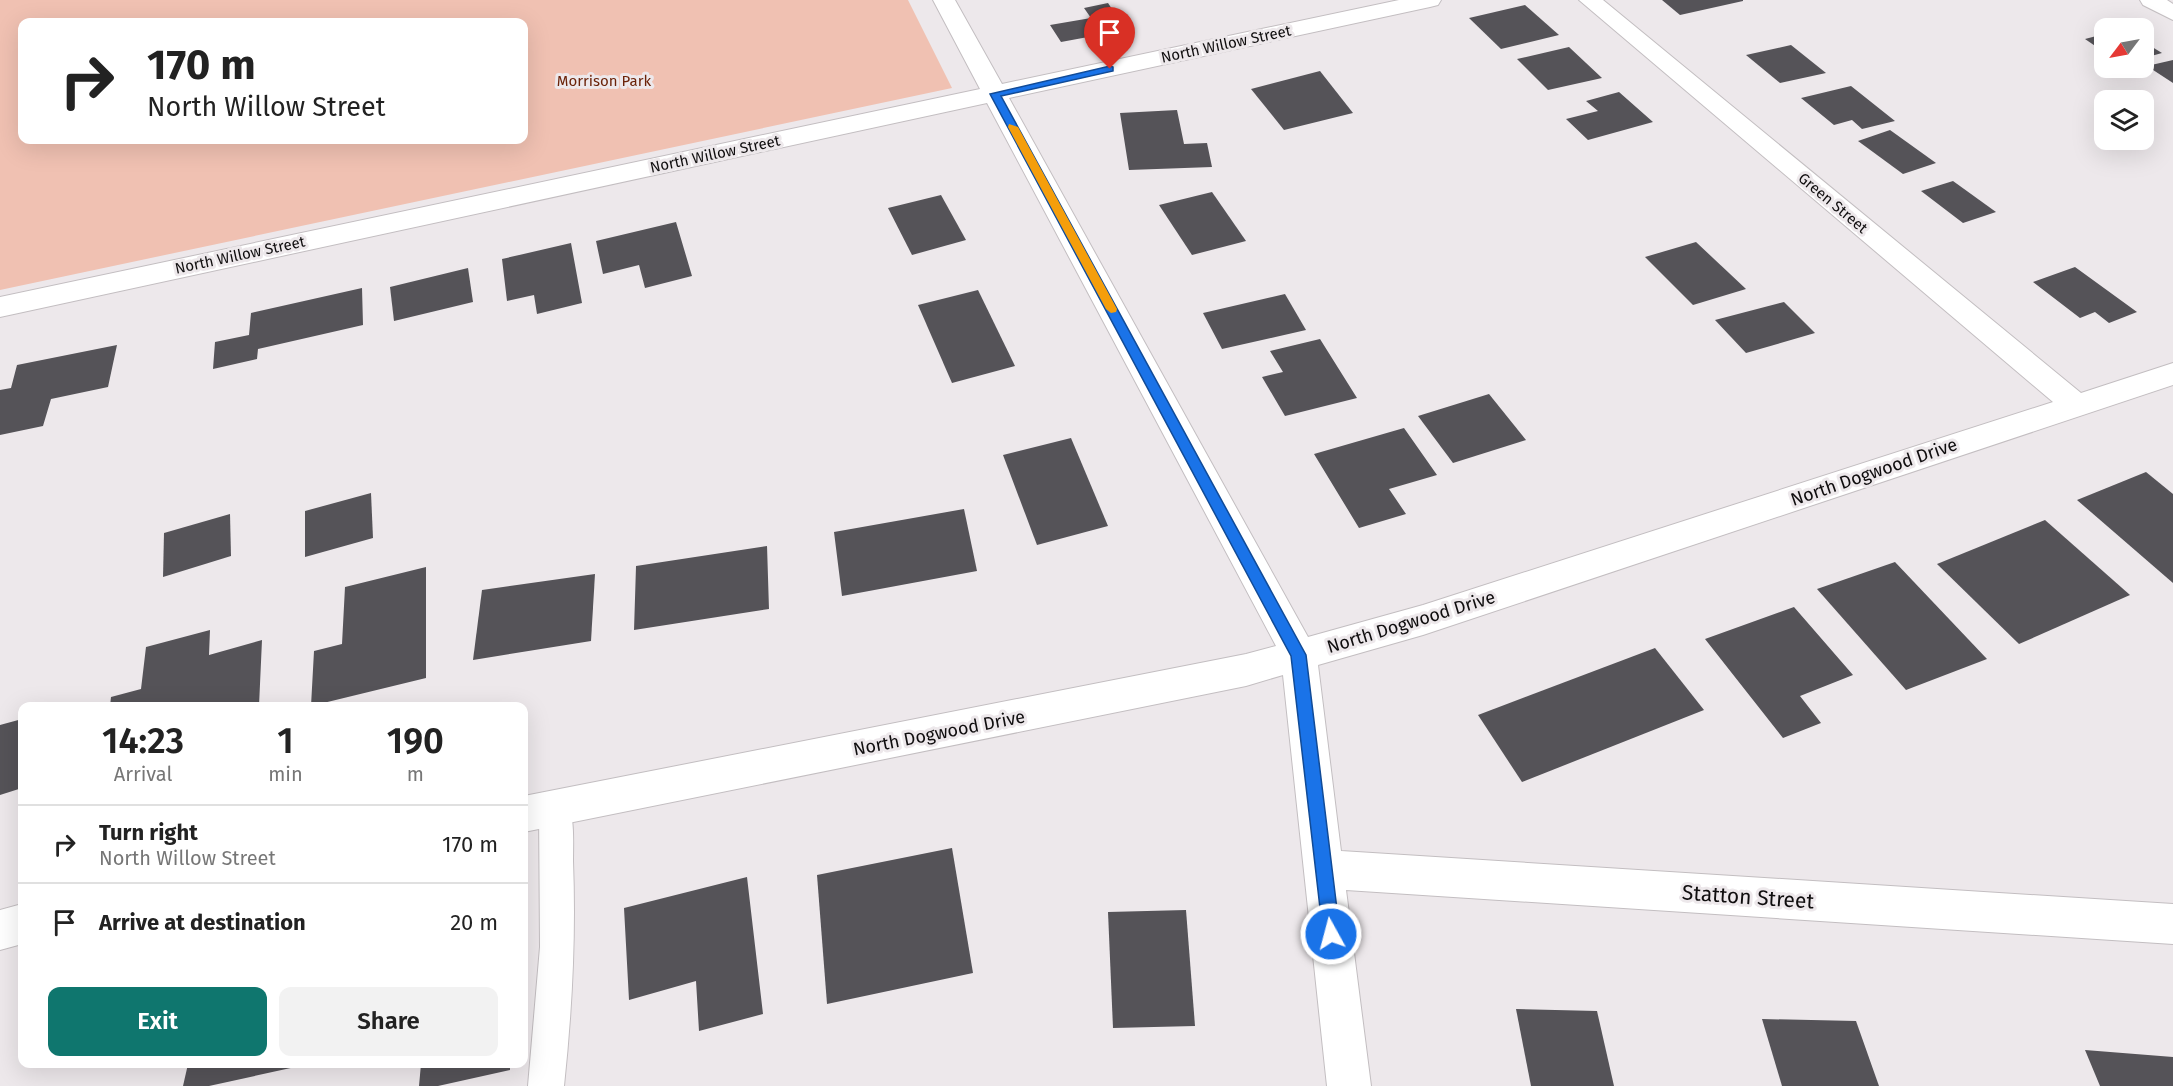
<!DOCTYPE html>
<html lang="en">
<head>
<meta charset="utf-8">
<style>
  body { margin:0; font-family:"Fira Sans",sans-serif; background:#f2f2f2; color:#222; height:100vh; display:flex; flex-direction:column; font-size:22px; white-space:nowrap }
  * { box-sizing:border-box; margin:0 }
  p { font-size:20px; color:#767676 }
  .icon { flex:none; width:33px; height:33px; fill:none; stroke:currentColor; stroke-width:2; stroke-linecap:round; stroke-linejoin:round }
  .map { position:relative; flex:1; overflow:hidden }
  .sheet { position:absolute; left:18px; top:702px; width:510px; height:366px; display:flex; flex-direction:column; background:#fff; border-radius:12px; box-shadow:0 6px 24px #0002 }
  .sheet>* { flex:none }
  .top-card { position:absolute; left:18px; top:18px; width:510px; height:126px; border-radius:12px; box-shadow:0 6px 24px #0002; background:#fff; color:#222; overflow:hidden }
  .needle { width:39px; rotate:238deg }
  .fabs { position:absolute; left:2094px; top:18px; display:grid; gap:12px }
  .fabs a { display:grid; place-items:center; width:60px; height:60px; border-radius:12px; background:#fff; box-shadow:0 6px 24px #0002; font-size:30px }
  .pin { position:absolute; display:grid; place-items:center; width:51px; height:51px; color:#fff; margin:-62px -26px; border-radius:50% 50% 50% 0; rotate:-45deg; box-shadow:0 0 6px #0007 }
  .pin .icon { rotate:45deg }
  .me { position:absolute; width:66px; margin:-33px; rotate:353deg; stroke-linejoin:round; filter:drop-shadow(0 0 4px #0008) }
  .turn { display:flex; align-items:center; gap:21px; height:126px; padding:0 30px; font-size:27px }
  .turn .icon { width:78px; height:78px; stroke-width:2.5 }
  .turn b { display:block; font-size:42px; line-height:51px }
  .eta { display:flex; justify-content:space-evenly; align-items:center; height:102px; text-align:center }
  .eta b { font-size:36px; font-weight:600; line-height:42px }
  .primary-button { display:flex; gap:12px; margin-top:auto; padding:12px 30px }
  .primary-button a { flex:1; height:69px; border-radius:12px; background:#0f766e; color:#fff; font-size:24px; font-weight:600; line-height:69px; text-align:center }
  .primary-button a+a { background:#f2f2f2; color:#222 }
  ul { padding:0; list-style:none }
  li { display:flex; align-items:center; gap:18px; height:78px; padding:0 30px; border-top:2px solid #e0e0e0 }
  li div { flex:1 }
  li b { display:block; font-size:22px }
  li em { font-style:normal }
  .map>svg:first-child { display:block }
</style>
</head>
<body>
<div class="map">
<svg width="2173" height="1086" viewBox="0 0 2173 1086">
  <rect width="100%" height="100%" fill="#ede8eb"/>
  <path fill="#f0c1b2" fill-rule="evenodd" d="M0,0h908l44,88 -952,202zM22,22h502v118h-502z"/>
  <g fill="#555358">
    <polygon points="1662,0 1743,0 1743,1 1680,15"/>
    <polygon points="1108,3 1126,30 1061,42 1050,25 1091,18 1084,8"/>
    <polygon points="1525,5 1559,35 1501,49 1469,18"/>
    <polygon points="2104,34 2104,52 2085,39"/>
    <polygon points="2144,42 2162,53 2144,58"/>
    <polygon points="1791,45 1826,73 1780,83 1746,55"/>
    <polygon points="1569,47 1602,78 1548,90 1517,59"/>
    <polygon points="2173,60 2173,83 2147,66"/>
    <polygon points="1320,71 1353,113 1284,130 1251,89"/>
    <polygon points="1851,86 1895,121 1862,129 1852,120 1834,125 1801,98"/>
    <polygon points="1619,92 1653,122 1588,140 1566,119 1598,111 1586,101"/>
    <polygon points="1177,110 1184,144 1207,143 1212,167 1129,170 1120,113"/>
    <polygon points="1890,130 1936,163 1903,174 1858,141"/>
    <polygon points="1953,181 1996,212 1963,223 1921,191"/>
    <polygon points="1212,192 1246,241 1192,255 1159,205"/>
    <polygon points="941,195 966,240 912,255 888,208"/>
    <polygon points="676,222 692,276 645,288 639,265 603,274 596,241"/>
    <polygon points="1696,242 1746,289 1693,305 1645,257"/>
    <polygon points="571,243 582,303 537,314 534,295 507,301 502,259"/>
    <polygon points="2075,267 2137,312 2109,323 2095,312 2080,318 2033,282"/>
    <polygon points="468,268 473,302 394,321 390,287"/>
    <polygon points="362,288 363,325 258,349 257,359 213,369 215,342 249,335 251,313"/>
    <polygon points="978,290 1015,366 952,383 918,305"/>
    <polygon points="1285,294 1306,330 1222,349 1203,313"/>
    <polygon points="1784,302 1815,333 1746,353 1715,320"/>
    <polygon points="1320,339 1357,398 1285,416 1262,377 1283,372 1270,351"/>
    <polygon points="117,345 108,387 51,399 43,426 0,435 0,390 11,388 17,365"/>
    <polygon points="1489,394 1526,440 1453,463 1418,416"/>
    <polygon points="1404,428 1437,475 1389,489 1406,514 1359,528 1314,454"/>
    <polygon points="1071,438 1108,526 1037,545 1003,455"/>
    <polygon points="2146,472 2173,494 2173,583 2077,500"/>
    <polygon points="371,493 373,538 305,557 305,511"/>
    <polygon points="964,509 977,571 842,596 834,532"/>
    <polygon points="230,514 231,556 163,577 164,533"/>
    <polygon points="2045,520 2130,595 2019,644 1937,564"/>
    <polygon points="767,546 769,609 634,630 636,566"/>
    <polygon points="1895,562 1987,659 1906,690 1817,589"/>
    <polygon points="426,567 426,678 311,706 314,651 342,644 345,587"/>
    <polygon points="595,574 591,641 473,660 482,590"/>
    <polygon points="1794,607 1853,675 1800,696 1821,723 1783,738 1705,639"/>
    <polygon points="210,630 209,655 262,640 259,706 110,706 111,697 141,689 146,647"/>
    <polygon points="1655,648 1704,710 1522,782 1478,715"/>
    <polygon points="22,719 22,788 0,795 0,725"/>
    <polygon points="952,848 973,973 827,1004 817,875"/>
    <polygon points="747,877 763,1014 699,1031 696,981 629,1000 624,908"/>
    <polygon points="1186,910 1195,1026 1113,1028 1108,912"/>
    <polygon points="1516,1009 1597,1011 1614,1086 1531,1086"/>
    <polygon points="1762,1019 1856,1021 1879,1086 1782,1086"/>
    <polygon points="2085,1050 2173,1057 2173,1086 2100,1086"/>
    <polygon points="188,1064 309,1064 209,1086 183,1086"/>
    <polygon points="421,1064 510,1064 510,1070 438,1086 419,1086"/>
  </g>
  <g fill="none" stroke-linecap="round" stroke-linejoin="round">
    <g stroke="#c3bec1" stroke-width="2">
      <path id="lane" d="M555,793l11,5c9,19 7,42 7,63 3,75 -1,150 -9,225h-36l12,-139 -1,-139 5,-10z"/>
    </g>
    <g stroke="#c3bec1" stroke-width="2">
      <g id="street">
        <polygon points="933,0 955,0 1002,84 1399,0 1441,0 1438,5 1430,7 1009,98 1308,637 1423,605 2053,402 1579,0 1603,0 2081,393 2173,363 2173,385 1423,635 1318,665 1341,851 2173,904 2173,944 1346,890 1371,1086 1327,1086 1283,675 1246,686 524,832 524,796 1246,654 1276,646 987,103 0,317 0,297 980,89"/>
        <polygon points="2140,0 2167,0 2173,4 2173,20 2143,5"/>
        <polygon points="22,904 22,944 0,950 0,910"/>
      </g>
    </g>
    <use href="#lane" fill="#fff" fill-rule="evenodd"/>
    <use href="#street" fill="#fff" fill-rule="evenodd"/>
  </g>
  <polygon fill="#1a73e8" stroke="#114b97" stroke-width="1.5" points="1110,66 1113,67 1113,71 1001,96 1306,655 1340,934 1337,940 1331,943 1325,940 1323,934 1291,656 990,94"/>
  <polygon fill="#f59e0b" points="1009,124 1018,127 1117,309 1116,312 1111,313 1106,309 1008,127"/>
  <g text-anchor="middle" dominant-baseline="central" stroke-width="6" stroke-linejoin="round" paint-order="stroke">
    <g font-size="15" fill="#0f0d0e" stroke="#ede8eb">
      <text transform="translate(1226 44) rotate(-12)">North Willow Street</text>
      <text transform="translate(715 154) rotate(-12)">North Willow Street</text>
      <text transform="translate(1833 203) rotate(40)">Green Street</text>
      <text transform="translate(240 255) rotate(-12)">North Willow Street</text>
    </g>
    <g font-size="15" fill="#6b2309" stroke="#ede8eb">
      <text x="604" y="81">Morrison Park</text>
    </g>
    <g font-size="18" fill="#0f0d0e" stroke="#ede8eb">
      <text transform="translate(1874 472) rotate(-19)">North Dogwood Drive</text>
      <text transform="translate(1411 622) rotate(-17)">North Dogwood Drive</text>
      <text transform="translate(939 733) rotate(-11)">North Dogwood Drive</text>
    </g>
    <g font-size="21" fill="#0f0d0e" stroke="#ede8eb">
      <text transform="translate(1748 897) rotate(4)">Statton Street</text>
    </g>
  </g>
</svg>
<div class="fabs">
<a><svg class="needle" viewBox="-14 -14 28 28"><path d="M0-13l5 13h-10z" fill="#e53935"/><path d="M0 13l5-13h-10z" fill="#767676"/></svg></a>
<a><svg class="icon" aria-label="layers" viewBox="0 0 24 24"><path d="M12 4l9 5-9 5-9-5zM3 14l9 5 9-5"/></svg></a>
</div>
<div class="pin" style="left:1110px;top:69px;background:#d93025"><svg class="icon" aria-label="arrive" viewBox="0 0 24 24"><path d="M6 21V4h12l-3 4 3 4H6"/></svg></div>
<svg class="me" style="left:1331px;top:934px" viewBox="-20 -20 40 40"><circle r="17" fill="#1a73e8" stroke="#fff" stroke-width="3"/><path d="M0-11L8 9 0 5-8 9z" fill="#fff"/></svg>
<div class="top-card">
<div class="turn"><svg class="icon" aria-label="right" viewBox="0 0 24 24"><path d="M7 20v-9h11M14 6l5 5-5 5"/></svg><div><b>170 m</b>North Willow Street</div></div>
</div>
<section class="sheet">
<div class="eta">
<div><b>14:23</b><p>Arrival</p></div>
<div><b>1</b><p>min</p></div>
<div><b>190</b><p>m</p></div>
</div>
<ul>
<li><svg class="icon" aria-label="right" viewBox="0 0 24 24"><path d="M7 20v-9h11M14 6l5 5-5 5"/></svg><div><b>Turn right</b><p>North Willow Street</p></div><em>170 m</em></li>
<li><svg class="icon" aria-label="arrive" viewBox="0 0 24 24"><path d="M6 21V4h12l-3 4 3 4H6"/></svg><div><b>Arrive at destination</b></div><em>20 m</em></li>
</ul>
<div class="primary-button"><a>Exit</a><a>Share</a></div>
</section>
</div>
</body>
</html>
